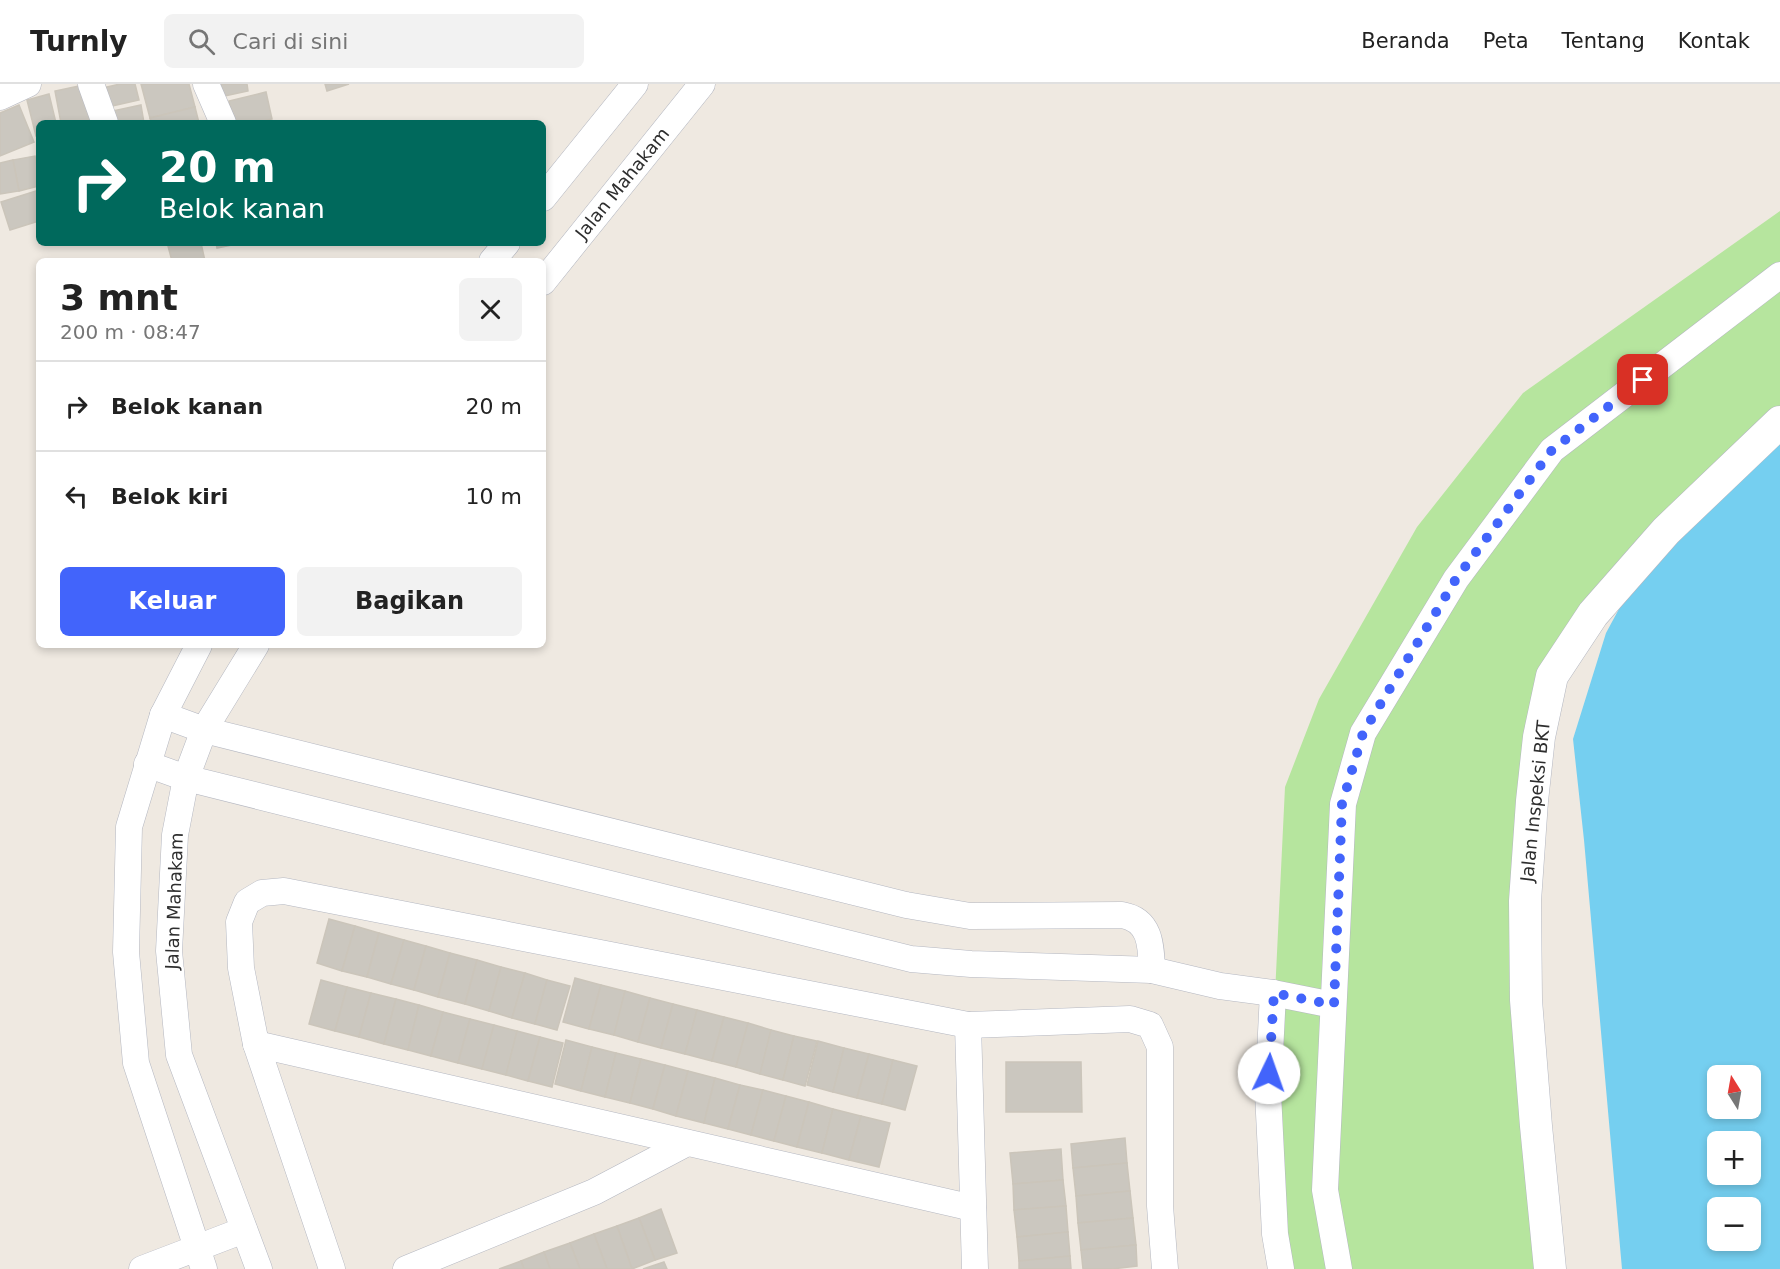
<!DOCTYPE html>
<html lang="id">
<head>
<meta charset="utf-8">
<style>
  body { margin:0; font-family:"DejaVu Sans",sans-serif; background:#f2f2f2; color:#222; height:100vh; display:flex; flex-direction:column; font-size:22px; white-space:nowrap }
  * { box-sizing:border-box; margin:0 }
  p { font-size:20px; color:#767676 }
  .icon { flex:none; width:33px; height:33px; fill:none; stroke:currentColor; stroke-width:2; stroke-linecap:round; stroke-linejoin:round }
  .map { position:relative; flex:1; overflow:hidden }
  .sheet { position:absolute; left:36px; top:174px; width:510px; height:390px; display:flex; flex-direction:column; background:#fff; border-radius:9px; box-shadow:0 3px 9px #0003 }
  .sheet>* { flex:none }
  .guide { position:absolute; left:36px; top:36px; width:510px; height:126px; border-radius:9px; box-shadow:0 3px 9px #0003; background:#00695c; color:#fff; overflow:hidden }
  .needle { width:39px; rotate:349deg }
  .tools { position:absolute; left:1707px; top:981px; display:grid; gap:12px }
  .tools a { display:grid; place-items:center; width:54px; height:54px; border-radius:9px; background:#fff; box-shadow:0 3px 9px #0003; font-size:30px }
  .pin { position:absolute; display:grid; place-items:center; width:51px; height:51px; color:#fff; margin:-26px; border-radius:12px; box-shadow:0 3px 9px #0006 }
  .me { position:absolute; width:66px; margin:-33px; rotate:3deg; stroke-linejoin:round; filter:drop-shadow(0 0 4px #0008) }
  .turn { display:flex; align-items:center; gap:21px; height:126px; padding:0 24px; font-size:27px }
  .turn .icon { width:78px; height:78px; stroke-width:2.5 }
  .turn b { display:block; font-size:42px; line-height:51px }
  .round { display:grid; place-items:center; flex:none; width:63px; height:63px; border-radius:9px; background:#f2f2f2 }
  .headline { display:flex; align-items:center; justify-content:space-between; height:102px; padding:0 24px }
  h1 { font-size:36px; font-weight:800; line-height:45px }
  .button { display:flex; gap:12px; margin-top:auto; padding:12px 24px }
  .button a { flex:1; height:69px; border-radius:9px; background:#4264fb; color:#fff; font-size:24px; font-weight:800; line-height:69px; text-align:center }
  .button a+a { background:#f2f2f2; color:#222 }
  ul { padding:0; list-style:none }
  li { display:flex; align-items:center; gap:18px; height:90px; padding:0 24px; border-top:2px solid #e0e0e0 }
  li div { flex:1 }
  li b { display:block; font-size:22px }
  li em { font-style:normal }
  header { display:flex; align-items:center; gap:36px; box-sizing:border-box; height:84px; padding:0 30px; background:#fff; border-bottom:2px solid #e0e0e0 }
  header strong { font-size:28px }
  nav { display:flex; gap:33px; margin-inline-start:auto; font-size:21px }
  .search { width:420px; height:54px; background:#f2f2f2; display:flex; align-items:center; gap:15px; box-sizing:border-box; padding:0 21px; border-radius:9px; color:#767676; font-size:22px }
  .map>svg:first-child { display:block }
</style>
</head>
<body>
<header>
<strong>Turnly</strong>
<div class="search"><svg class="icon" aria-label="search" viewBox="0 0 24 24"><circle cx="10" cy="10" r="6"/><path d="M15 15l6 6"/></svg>Cari di sini</div>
<nav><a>Beranda</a><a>Peta</a><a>Tentang</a><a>Kontak</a></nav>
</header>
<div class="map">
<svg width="1780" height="1185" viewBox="0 0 1780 1185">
  <rect width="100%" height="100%" fill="#efe9e1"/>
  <polygon fill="#b6e59e" points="1780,127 1780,339 1552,592 1530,745 1551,1185 1281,1185 1275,910 1285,703 1319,615 1417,443 1523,309"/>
  <path fill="#75cff0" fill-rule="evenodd" d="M1780,338v847h-158l-38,-429 -11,-101 33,-106 47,-87zM1718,992h32v32h-32zM1718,1058h32v32h-32zM1718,1124h32v32h-32z"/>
  <g fill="#cbc7bf" stroke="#cbc5ba" stroke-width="1.5">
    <polygon points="120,0 135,0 139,16 103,24 98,5"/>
    <polygon points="141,0 189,0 195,23 150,34"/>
    <polygon points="212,0 247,0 248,7 215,14"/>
    <polygon points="325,0 349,0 327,7"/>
    <polygon points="84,1 91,39 61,39 55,7"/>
    <polygon points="266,8 272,35 256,39 234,39 229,17"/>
    <polygon points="49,10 56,39 39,39 39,52 36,52 27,16"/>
    <polygon points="19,21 34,58 0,72 0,29"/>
    <polygon points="141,21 144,39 110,39 108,28"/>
    <polygon points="195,23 199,39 151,39 150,34"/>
    <polygon points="35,72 39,92 39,102 19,107 13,76"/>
    <polygon points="13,76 19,107 0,110 0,79"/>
    <polygon points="39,106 39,137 10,146 1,118"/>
    <polygon points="185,159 201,159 205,177 172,177 168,162"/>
    <polygon points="216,159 237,159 237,160 217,164"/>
    <polygon points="329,835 355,842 342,887 317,879"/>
    <polygon points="355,842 379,849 367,893 342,887"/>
    <polygon points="379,849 404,856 391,900 367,893"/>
    <polygon points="404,856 426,862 414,906 391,900"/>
    <polygon points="426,862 450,869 438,913 414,906"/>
    <polygon points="450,869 477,876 465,920 438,913"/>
    <polygon points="477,876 501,883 489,927 465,920"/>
    <polygon points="501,883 525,889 512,934 489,927"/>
    <polygon points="525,889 547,896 535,940 512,934"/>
    <polygon points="575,894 601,901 589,945 563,938"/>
    <polygon points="321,896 347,903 335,947 309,940"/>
    <polygon points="547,896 570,902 557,946 535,940"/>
    <polygon points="601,901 625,907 614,951 589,945"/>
    <polygon points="347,903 371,909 359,953 335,947"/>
    <polygon points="625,907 650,914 638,958 614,951"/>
    <polygon points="371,909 396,915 384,960 359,953"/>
    <polygon points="650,914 673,920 661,964 638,958"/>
    <polygon points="396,915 419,921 408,966 384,960"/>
    <polygon points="673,920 697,926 685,970 661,964"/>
    <polygon points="419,921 443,928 431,972 408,966"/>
    <polygon points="697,926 724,933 712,977 685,970"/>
    <polygon points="443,928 470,935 458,979 431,972"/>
    <polygon points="724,933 748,939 736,983 712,977"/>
    <polygon points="470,935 494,941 482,985 458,979"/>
    <polygon points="748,939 771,946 760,990 736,983"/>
    <polygon points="494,941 517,947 506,991 482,985"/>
    <polygon points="771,946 794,952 783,996 760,990"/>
    <polygon points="517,947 540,953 528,997 506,991"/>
    <polygon points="794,952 817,957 805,1002 783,996"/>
    <polygon points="540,953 563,959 552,1003 528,997"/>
    <polygon points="566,956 592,963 581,1007 555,1000"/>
    <polygon points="818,957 844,964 833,1008 807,1001"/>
    <polygon points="592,963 616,969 605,1013 581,1007"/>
    <polygon points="844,964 869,970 857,1014 833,1008"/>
    <polygon points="616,969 641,975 630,1019 605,1013"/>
    <polygon points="869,970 893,976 882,1020 857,1014"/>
    <polygon points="641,975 665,981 653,1025 630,1019"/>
    <polygon points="893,976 917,982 905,1026 882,1020"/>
    <polygon points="1006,978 1081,978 1082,1028 1006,1028"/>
    <polygon points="665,981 688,987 676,1032 653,1025"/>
    <polygon points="688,987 715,994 704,1039 676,1032"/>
    <polygon points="715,994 740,1001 728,1045 704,1039"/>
    <polygon points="740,1001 763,1006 751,1051 728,1045"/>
    <polygon points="763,1006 786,1012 774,1057 751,1051"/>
    <polygon points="786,1012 809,1018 797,1063 774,1057"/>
    <polygon points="809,1018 833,1025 822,1069 797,1063"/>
    <polygon points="833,1025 861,1032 849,1076 822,1069"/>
    <polygon points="861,1032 890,1039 879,1083 849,1076"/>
    <polygon points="1125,1054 1127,1079 1073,1084 1071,1060"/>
    <polygon points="1061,1065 1063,1096 1013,1100 1010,1069"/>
    <polygon points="1127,1079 1130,1107 1076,1112 1073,1084"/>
    <polygon points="1063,1096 1066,1122 1014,1126 1013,1100"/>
    <polygon points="1130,1107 1133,1134 1078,1139 1076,1112"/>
    <polygon points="1066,1122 1068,1148 1017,1153 1014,1126"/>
    <polygon points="661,1125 677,1169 655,1176 639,1134"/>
    <polygon points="639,1134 655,1176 632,1185 617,1142"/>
    <polygon points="1133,1134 1136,1161 1081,1166 1078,1139"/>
    <polygon points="617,1142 632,1185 607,1185 594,1150"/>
    <polygon points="1068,1148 1070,1172 1019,1177 1017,1153"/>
    <polygon points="594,1150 607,1185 580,1185 570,1159"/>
    <polygon points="570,1159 580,1185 550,1185 544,1168"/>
    <polygon points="1136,1161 1137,1182 1112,1185 1083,1185 1081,1166"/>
    <polygon points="544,1168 550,1185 524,1185 521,1177"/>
    <polygon points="1070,1172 1071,1185 1019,1185 1019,1177"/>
    <polygon points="521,1177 524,1185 499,1185"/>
    <polygon points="664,1178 667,1185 643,1185"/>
  </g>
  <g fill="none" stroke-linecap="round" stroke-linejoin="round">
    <g stroke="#b4b7c1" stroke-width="27">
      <g id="minor">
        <polyline points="91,0 105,39"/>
        <polyline points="206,0 223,39"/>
        <polyline points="0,13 28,0"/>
        <polyline points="543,114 635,0"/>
        <polyline points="492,177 507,159"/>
        <polyline points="543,198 702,0"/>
        <polyline points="199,561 163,631 129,743 126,868 136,979 204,1185"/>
        <polyline points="256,561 204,646 186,694 175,751 169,867 179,971 259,1185"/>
        <path d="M147,680l39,14 725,181 60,5 181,6c-1,-24 -1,-50 -30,-55l-152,1 -64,-11 -702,-175 -41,-15"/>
        <polyline points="1152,886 1220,902 1273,909 1333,921"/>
        <polyline points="1273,909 1268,1009 1275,1150 1281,1185"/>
        <polyline points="968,941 975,1185"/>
        <polyline points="256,960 973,1124"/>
        <polyline points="142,1185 244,1146"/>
        <polyline points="332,1185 256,960 241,884 239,838 247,818 262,809 284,807 968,941 1130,935 1150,941 1160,963 1160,1122 1165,1185"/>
        <polyline points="406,1185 594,1108 687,1059"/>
        <polyline points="1339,1185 1325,1106 1343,720 1363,649 1456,495 1552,366 1780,191"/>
      </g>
    </g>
    <g stroke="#b4b7c1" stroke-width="33">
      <polyline id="tertiary" points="1550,1185 1536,1042 1526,916 1525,817 1532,717 1539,653 1552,592 1593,530 1666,447 1780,338"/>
    </g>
    <use href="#minor" stroke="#fff" stroke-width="26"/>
    <use href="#tertiary" stroke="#fff" stroke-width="32"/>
  </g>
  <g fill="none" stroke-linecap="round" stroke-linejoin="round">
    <polyline stroke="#4264fb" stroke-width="10" stroke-dasharray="0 18" points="1269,989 1274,909 1334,921 1342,720 1363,649 1456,495 1552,366 1643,296"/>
  </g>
  <g text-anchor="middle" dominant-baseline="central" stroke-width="4.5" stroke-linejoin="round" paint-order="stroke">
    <g font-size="18" fill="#2e2e2e" stroke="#fff">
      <text transform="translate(622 99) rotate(-51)">Jalan Mahakam</text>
      <text transform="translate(1535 717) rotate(-84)">Jalan Inspeksi BKT</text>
      <text transform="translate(174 817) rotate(-88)">Jalan Mahakam</text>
    </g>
  </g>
</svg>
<div class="tools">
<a><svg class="needle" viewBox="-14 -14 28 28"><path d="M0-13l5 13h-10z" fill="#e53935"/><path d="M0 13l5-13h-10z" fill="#767676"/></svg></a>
<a>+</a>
<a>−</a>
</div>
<div class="pin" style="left:1643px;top:296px;background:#d93025"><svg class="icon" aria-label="arrive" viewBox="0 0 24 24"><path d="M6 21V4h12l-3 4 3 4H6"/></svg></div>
<svg class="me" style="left:1269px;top:989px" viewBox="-20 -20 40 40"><circle r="19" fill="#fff"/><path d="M0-13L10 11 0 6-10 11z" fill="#4264fb"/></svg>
<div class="guide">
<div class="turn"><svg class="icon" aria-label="right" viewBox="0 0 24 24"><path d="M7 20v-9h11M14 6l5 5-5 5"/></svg><div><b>20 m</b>Belok kanan</div></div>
</div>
<section class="sheet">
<div class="headline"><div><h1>3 mnt</h1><p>200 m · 08:47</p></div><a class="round"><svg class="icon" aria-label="close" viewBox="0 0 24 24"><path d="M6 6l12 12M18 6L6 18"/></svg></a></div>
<ul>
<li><svg class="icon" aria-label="right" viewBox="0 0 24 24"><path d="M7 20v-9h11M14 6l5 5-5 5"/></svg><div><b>Belok kanan</b></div><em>20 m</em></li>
<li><svg class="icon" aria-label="left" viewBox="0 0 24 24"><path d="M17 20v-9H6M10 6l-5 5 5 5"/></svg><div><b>Belok kiri</b></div><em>10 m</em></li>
</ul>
<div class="button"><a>Keluar</a><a>Bagikan</a></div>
</section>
</div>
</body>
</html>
